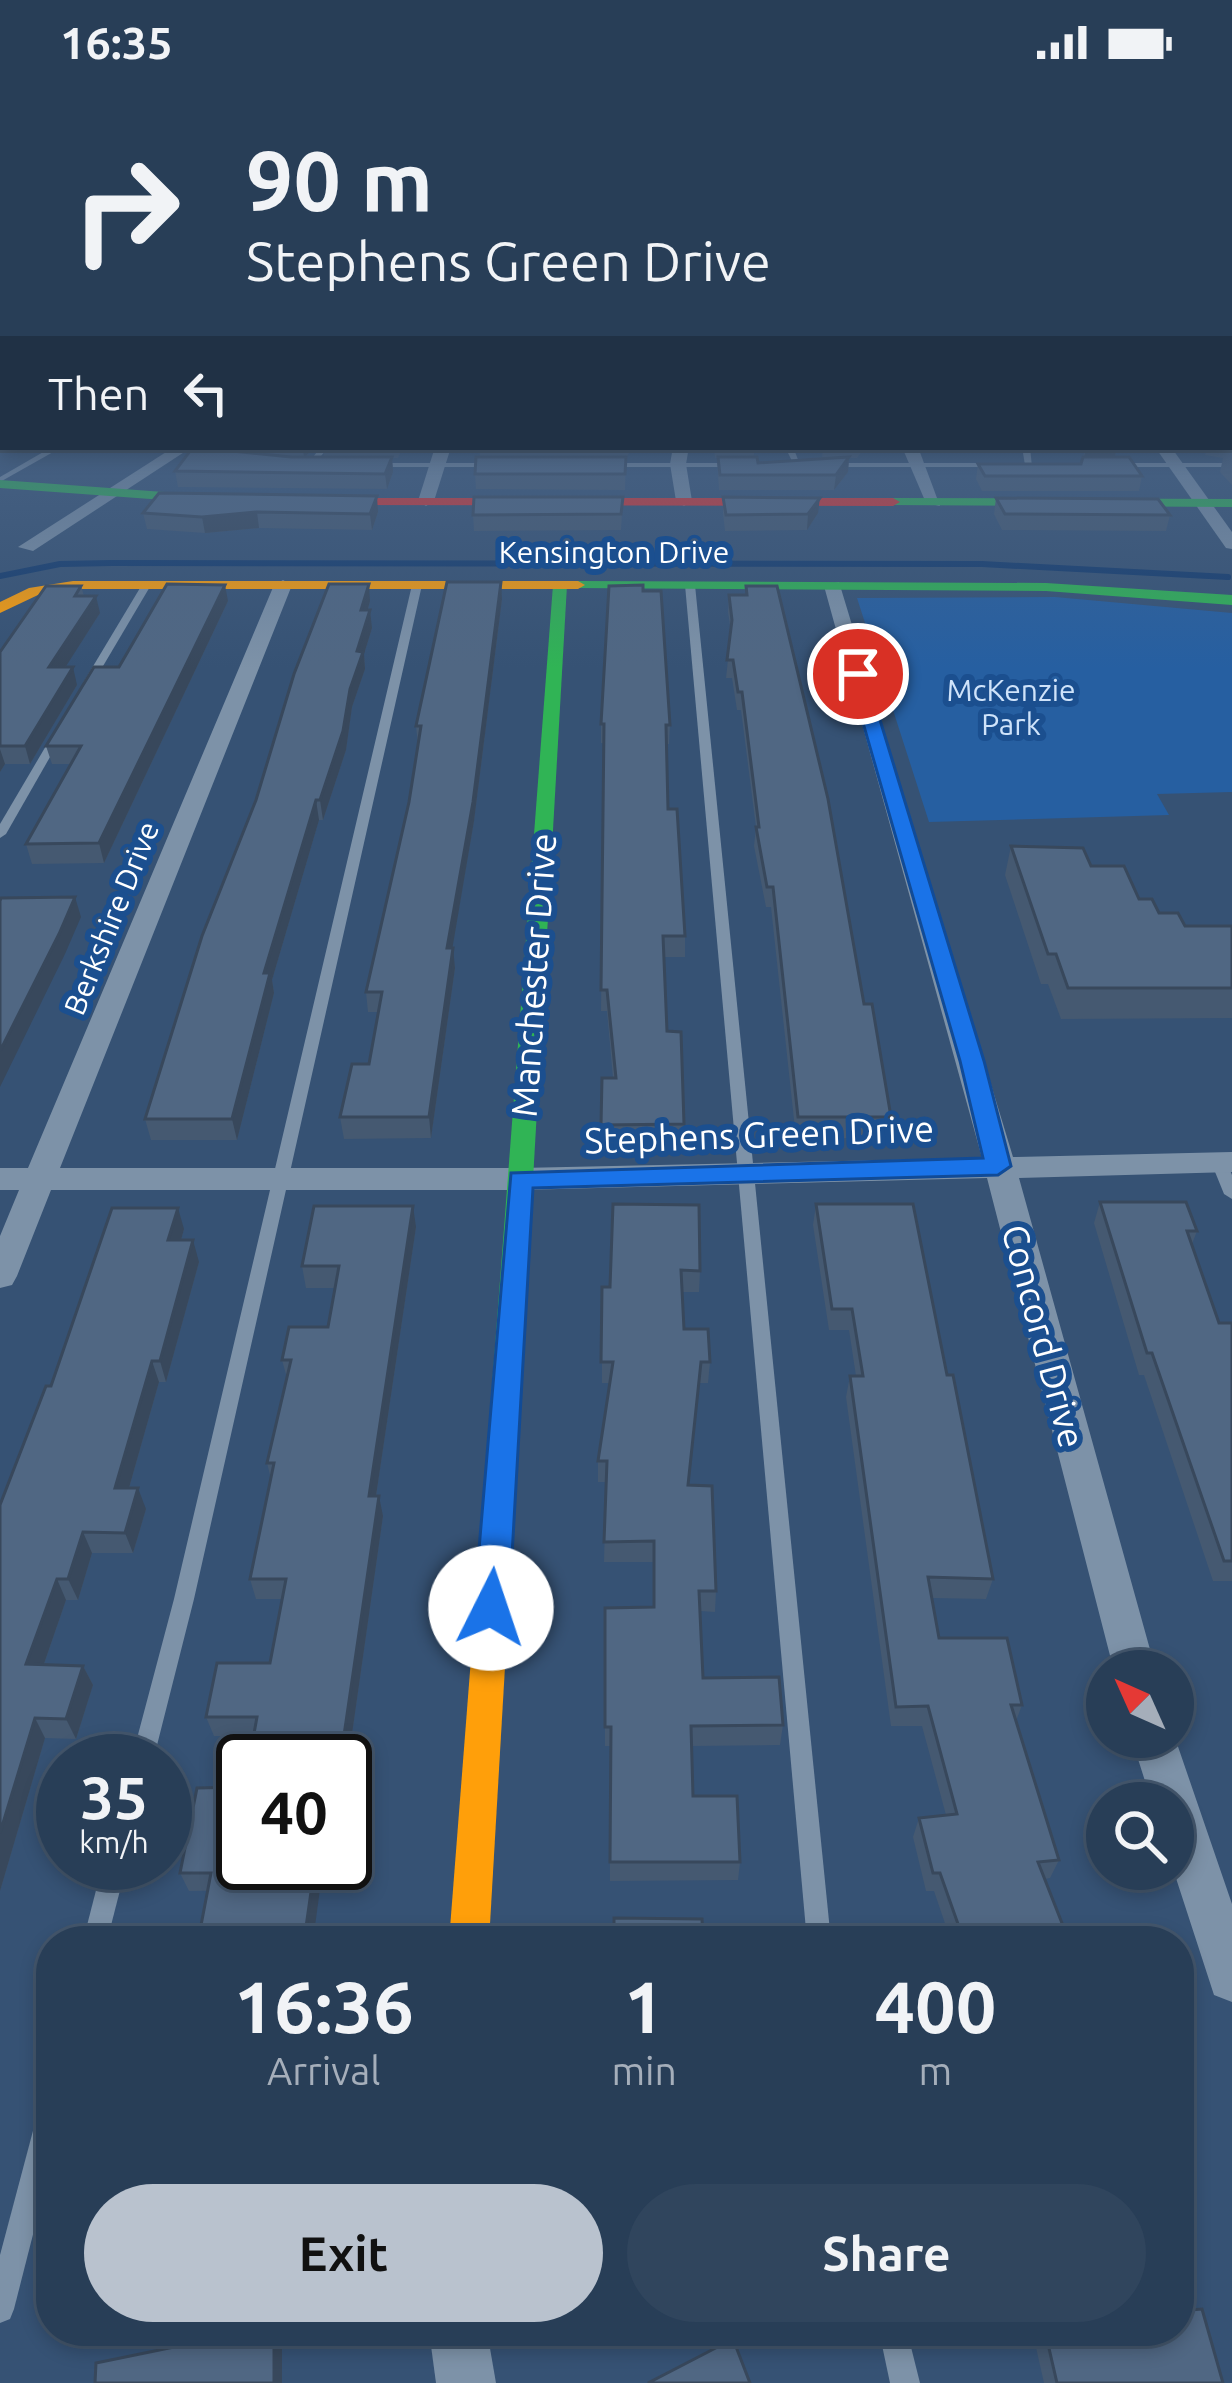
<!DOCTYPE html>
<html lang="en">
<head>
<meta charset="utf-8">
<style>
  body { margin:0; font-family:Ubuntu,sans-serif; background:#30455d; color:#f1f3f6; height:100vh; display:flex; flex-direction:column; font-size:45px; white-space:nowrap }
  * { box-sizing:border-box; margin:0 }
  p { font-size:39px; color:#a5aeba }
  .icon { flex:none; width:66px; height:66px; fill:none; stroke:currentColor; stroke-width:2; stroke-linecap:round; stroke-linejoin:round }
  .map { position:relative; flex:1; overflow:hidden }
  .sheet { position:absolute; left:36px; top:1842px; width:1158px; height:420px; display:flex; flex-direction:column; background:#283e57; border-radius:48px; box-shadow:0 6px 18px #0003,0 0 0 3px #44576d }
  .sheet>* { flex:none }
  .top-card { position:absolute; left:0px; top:0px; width:1233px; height:366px; box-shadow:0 6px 18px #0003,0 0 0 3px #44576d; background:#283e57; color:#f1f3f6; overflow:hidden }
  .needle { width:78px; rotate:315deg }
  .tools { position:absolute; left:1086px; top:1566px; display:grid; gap:24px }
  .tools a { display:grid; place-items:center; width:108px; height:108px; border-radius:50%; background:#283e57; box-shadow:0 6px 18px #0003,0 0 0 3px #44576d; font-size:60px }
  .speed { position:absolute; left:36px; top:1650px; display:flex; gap:24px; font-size:60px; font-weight:700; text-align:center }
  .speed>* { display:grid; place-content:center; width:156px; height:156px; border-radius:50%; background:#283e57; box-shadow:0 6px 18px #0003,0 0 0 3px #44576d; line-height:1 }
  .speed small { font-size:30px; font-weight:400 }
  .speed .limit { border:6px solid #111; border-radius:18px; background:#fff; color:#111 }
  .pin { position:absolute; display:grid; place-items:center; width:102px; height:102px; color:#fff; margin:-51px; border:6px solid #fff; border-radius:50%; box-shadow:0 3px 12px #0007 }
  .me { position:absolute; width:132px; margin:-66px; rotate:4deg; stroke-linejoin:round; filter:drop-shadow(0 0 9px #0008) }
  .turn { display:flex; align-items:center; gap:42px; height:252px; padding:0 48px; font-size:54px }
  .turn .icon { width:156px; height:156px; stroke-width:2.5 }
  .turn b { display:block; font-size:84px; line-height:102px }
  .then { display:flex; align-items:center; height:114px; padding:0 48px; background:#0003; gap:24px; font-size:45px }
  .eta { display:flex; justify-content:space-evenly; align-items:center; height:204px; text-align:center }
  .eta b { font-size:72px; font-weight:700; line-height:84px }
  .button { display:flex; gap:24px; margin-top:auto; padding:24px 48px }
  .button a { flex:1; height:138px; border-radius:72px; background:#b9c2ce; color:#111; font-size:48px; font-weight:700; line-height:138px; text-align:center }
  .button a+a { background:#30455d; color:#f1f3f6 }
  .status { display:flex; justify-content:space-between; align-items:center; height:84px; padding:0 60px; background:#283e57; direction:ltr }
  .status svg { height:33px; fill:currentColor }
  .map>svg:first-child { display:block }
</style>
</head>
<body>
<div class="status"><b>16:35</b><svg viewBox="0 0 49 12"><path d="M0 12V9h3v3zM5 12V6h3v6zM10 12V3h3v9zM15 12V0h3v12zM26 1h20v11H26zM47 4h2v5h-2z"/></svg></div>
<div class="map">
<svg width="1232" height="2299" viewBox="0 0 1232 2299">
  <rect width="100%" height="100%" fill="#365274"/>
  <polygon fill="#265fa1" points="1055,513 1232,529 1232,708 1157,710 1169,731 929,738 857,514"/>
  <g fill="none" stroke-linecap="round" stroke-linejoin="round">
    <polyline stroke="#153c6e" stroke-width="6" points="0,492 60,480 112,479 982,480 1228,493"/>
    <g fill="#7d92a8" fill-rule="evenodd">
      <polygon points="3,278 3,282 0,283 0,279"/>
      <polygon points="52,363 62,363 0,398 0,393"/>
      <polygon points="321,363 329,363 311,383 305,383"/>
      <polygon points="785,363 793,363 801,383 795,383"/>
      <polygon points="1022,363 1030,363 1032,383 1025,381"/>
      <polygon points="375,379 493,379 497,381 493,383 372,383"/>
      <polygon points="609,379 739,379 743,381 739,383 606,383"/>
      <polygon points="831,379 997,379 1001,381 997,383 828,383"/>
      <polygon points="1113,379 1232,379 1232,383 1110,383"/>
      <polygon points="417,498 422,501 194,1515 153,1677 131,1677 174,1515 412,501"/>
      <polygon points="690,498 695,501 831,1857 807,1857 685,501"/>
      <polygon points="143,499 151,501 93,599 84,601 83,599"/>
      <polygon points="53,650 62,652 6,750 0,754 0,740"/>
      <polygon points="1219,1073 1225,1074 1232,1091 1232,1115 1224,1110 1211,1078"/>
      <polygon points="103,1779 127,1779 107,1857 83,1857"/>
      <polygon points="51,2015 51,2080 14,2225 10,2235 0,2239 0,2171 38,2028 42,2019"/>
      <polygon points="879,2247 907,2247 920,2299 890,2299"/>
    </g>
    <g fill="#7d92a8" fill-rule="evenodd">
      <polygon points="174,363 192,363 33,467 18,463"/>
      <polygon points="435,363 451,363 434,417 426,422 418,417"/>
      <polygon points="673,363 689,363 686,380 692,417 684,422 676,417 670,380"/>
      <polygon points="902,363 918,363 940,422 926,419"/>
      <polygon points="1155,363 1171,363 1232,448 1232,465 1226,464"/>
      <polygon points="283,496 292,501 60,1084 520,1084 982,1074 824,502 839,498 1013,1073 1232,1068 1232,1088 1019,1094 1156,1587 1114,1587 987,1094 520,1106 51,1106 17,1192 12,1201 0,1204 0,1152 19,1106 0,1106 0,1084 28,1084 274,501"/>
      <polygon points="1173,1648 1232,1820 1232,1918 1214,1911 1173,1785 1173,1719 1152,1719 1131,1653 1173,1653"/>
      <polygon points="429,2247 487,2247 496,2299 436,2299"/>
    </g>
    <g fill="#30b455" fill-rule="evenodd">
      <polygon points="3,262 3,269 0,270 0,263"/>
      <polygon points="0,396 219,412 226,416 219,420 0,404"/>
      <polygon points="893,414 1232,415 1232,423 888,421"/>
      <polygon points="560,497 567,501 513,1446 508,1456 497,1460 486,1456 481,1446 553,501"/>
      <polygon points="578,497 1046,499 1232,511 1232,521 1046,507 573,504 573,498"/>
    </g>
    <g fill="#ff9f0a" fill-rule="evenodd">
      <polygon points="73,497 578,497 585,501 578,505 73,505 38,511 0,529 0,518 29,504"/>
      <polygon points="497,1432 508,1436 513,1446 489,1857 449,1857 481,1446 486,1436"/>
    </g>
    <polygon fill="#e5322d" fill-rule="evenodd" points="308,414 893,414 900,418 893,422 313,421"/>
  </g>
  <g fill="#455971">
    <polygon points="3,315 3,352 0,352 0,316"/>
    <polygon points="1230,357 1232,357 1232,401 1220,388 1223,374 1205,371 1208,363 1230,363"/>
    <polygon points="86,363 138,363 128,368"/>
    <polygon points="193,363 315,363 306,373 324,373 323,363 403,363 398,374 392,374 393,388 387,405 178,403 175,387"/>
    <polygon points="479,363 633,363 626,374 625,406 476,405 475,390 480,373"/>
    <polygon points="714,363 754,363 754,373 758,379 822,374 823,363 865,363 857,374 849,374 848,388 834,406 719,406 717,374 715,374"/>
    <polygon points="1086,363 1117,363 1115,372 1142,392 1139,407 982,407 976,395 978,380 1081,380"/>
    <polygon points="623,413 621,446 474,447 473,431"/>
    <polygon points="723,413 818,429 807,446 725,447 723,429"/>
    <polygon points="996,414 1170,431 1166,447 1002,446 994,430"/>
    <polygon points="378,428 372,446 259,444 205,449 147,445 143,429"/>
    <polygon points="81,502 84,512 100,529 65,583 77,601 30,680 5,680 0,688 0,568"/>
    <polygon points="746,502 864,920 891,1033 887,1054 796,1054 771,823 766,823 754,762 756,743 741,626 737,626 732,594 726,594 731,548 728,528 729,511 746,511"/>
    <polygon points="643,507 670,641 669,660 666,660 668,725 685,852 685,873 664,873 667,947 684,1040 684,1062 601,1062 602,994 613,994 607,927 601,927 604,659 601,659 601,640"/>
    <polygon points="502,515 474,737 452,864 455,884 431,1054 344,1055 340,1033 369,980 378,928 368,928 366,908 409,718 418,661 416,642"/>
    <polygon points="228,517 104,779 32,780 26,760 70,680 52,680 46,662 119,583"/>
    <polygon points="370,517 368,526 372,544 364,570 365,585 352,623 346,666 323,736 319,736 272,896 274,909 237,1056 151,1056 145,1035 256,716"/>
    <polygon points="1011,762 1091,782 1159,829 1185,842 1232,842 1232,934 1061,935 1048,900 1041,900 1005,791"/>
    <polygon points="1100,1118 1197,1147 1192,1160 1219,1239 1232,1239 1232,1497 1213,1497 1144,1291 1139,1291 1094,1139"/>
    <polygon points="613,1120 700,1187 699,1208 682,1208 684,1245 710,1278 708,1299 699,1299 689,1401 716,1507 715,1528 700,1527 703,1594 783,1641 780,1661 691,1662 693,1712 740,1778 738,1796 610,1797 610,1662 605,1662 605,1524 654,1523 654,1478 604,1478 606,1398 598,1398 598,1377 610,1299 602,1299 602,1203 610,1203"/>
    <polygon points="816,1120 947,1291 993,1495 986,1515 932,1514 939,1554 1022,1621 1016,1637 1059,1776 1050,1794 1045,1795 1069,1857 951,1857 934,1807 926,1807 913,1753 919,1734 946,1731 922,1642 891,1642 846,1313 850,1292 856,1292 849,1246 829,1246 813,1141"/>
    <polygon points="416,1143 376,1412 383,1432 349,1671 352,1684 345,1745 345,1677 253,1652 214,1652 206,1633 270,1579 282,1515 256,1515 250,1495 271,1395 267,1379 287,1294 282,1276 328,1243 335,1204 306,1204 302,1182"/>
    <polygon points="184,1145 181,1156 199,1178 166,1298 159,1298 129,1404 146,1425 133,1469 92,1469 78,1516 66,1516 44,1580 83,1582 93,1601 76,1655 45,1654 0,1807 51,1302"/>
    <polygon points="243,1779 341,1779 338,1805 189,1807 180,1789"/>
    <polygon points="1036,2247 1179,2247 1223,2299 1044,2299 1033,2250"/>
  </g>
  <g fill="#38485c">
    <polygon points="303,363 315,363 304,374"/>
    <polygon points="1086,363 1117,363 1115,372 1084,374"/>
    <polygon points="392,373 393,388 387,405 385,390"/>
    <polygon points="849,373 848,388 834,406 836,391"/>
    <polygon points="377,412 378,428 372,446 370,430"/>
    <polygon points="820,414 818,429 807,446 808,430"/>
    <polygon points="257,428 259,444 205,449 202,433"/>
    <polygon points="501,498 502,515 474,737 449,884 447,864"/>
    <polygon points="369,500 370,517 363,544 361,526"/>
    <polygon points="225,501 228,517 104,779 99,759"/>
    <polygon points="96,512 100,529 54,601 49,583"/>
    <polygon points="370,526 372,544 364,570 365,585 352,623 346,666 323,736 320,716 350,605 357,567"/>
    <polygon points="73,583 77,601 30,680 25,662"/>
    <polygon points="0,665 5,680 0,688"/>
    <polygon points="316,716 319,736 272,896 274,909 237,1056 232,1035 264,889"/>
    <polygon points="75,813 81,833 65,870 0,1003 0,967"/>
    <polygon points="453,864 455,884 431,1054 429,1033"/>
    <polygon points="413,1122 416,1143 373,1432 369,1412"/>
    <polygon points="178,1124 184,1145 175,1178 168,1156"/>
    <polygon points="193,1156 199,1178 166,1298 160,1277"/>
    <polygon points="152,1277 159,1298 123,1425 115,1404"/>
    <polygon points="138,1404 146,1425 133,1469 125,1449"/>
    <polygon points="379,1412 383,1432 349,1671 352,1684 345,1745 345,1679 342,1665"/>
    <polygon points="83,1448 92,1469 78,1516 68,1495"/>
    <polygon points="57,1495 66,1516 37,1600 26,1580"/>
    <polygon points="83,1582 93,1601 76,1655 66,1635"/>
    <polygon points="35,1634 45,1654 0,1807 0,1749"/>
    <polygon points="333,1779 341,1779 338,1805 332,1787"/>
    <polygon points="314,1787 320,1805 313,1857 304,1857"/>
    <polygon points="274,2247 277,2247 282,2254 282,2299 274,2299"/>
  </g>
  <g fill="#506783" stroke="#38485c" stroke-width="3">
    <polygon points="3,315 3,336 0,335 0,316"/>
    <polygon points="193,363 291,373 392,373 385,390 175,387"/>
    <polygon points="476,373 626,373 625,390 475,390"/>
    <polygon points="718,373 757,373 758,379 849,373 836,391 720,391"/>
    <polygon points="1083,373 1129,373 1142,392 985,392 978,380 1081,380"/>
    <polygon points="159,409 377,412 370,430 257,428 202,433 143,429"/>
    <polygon points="474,413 623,413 621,430 473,431"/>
    <polygon points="723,413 820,414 808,430 726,431"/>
    <polygon points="996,414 1158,415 1170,431 1005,430"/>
    <polygon points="447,498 501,498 473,718 447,864 453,864 429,1033 340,1033 352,980 369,980 382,908 366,908 409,718 421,642 416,642"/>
    <polygon points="167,500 225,501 99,759 26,760 81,662 46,662 94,583 119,583"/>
    <polygon points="329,500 369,500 361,526 370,526 357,567 363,568 350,605 343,647 320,716 316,716 264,889 270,889 232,1035 145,1035 202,852 256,716 294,590"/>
    <polygon points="643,501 643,507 661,507 670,641 666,641 668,725 677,725 685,852 663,852 667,947 681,948 684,1040 601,1041 602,994 616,994 607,906 601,906 604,640 601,640 609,502"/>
    <polygon points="46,502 81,502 75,512 96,512 49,583 73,583 25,662 0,662 0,568"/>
    <polygon points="746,502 777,502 828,715 864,920 872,920 891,1033 798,1033 773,803 767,803 756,743 759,743 742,608 738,608 733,576 727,576 732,536 729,511 747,511"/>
    <polygon points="1011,762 1083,764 1091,782 1124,782 1139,815 1152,815 1159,829 1178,829 1185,842 1232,842 1232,904 1068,904 1056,870 1048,870"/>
    <polygon points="75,813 59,850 0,967 0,817 1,814"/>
    <polygon points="1100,1118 1186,1118 1197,1147 1187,1147 1219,1239 1232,1239 1232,1477 1224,1477 1152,1269 1147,1269"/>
    <polygon points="613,1120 699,1121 700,1187 681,1186 684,1245 708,1245 710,1278 701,1278 688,1401 712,1402 716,1507 699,1507 703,1594 779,1593 783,1641 691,1642 693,1712 737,1712 740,1778 610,1778 611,1643 605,1643 605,1524 654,1523 654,1457 604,1458 607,1377 598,1377 613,1278 601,1278 602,1203 610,1203"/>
    <polygon points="816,1120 913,1120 947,1291 953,1291 993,1495 928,1493 939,1554 1007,1554 1022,1621 1011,1621 1059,1776 1038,1778 1069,1857 964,1857 940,1789 933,1789 919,1734 957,1730 928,1622 896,1623 850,1292 863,1292 852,1225 832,1225"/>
    <polygon points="314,1122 413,1122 369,1412 379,1412 342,1665 347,1665 345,1682 345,1677 249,1677 257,1633 206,1633 217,1579 270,1579 286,1495 250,1495 274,1379 267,1379 291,1276 282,1276 289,1243 328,1243 339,1182 302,1182"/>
    <polygon points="112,1124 178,1124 168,1156 193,1156 160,1277 152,1277 115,1404 138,1404 125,1449 83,1448 68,1495 57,1495 26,1580 83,1582 66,1635 35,1634 0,1749 0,1421 46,1302 51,1302"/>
    <polygon points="243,1703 243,1779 333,1779 332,1787 314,1787 304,1857 198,1857 211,1789 180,1789 197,1704"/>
    <polygon points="614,1834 702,1835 703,1857 614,1857"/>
    <polygon points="1202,2225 1223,2299 1057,2299 1045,2247 1179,2247 1179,2227"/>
    <polygon points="252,2247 274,2247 274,2299 95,2299 96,2279"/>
    <polygon points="733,2255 750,2299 648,2299"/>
  </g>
  <linearGradient id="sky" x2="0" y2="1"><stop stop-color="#1e2d40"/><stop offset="0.45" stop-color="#4c6688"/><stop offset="1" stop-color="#4c6688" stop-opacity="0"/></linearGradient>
  <rect width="1232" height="584" fill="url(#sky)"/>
  <polygon fill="#1a73e8" stroke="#114b97" stroke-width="3" points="858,585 866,590 984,977 1011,1082 998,1091 533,1104 509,1524 504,1534 491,1539 479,1534 474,1524 511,1089 983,1074 960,977 849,590"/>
  <g text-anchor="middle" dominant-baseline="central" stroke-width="12" stroke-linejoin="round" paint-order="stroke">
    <g font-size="30" fill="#fff" stroke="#1b4f8f">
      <text x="614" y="468">Kensington Drive</text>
      <text transform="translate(111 834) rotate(-68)">Berkshire Drive</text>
    </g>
    <g font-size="30" fill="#cfe3fa" stroke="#1b4f8f">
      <text x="1011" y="606">McKenzie<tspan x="1011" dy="34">Park</tspan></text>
    </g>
    <g font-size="36" fill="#fff" stroke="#1b4f8f">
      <text transform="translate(533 891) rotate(-86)">Manchester Drive</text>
      <text transform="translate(759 1050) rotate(-2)">Stephens Green Drive</text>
      <text transform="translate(1044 1252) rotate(75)">Concord Drive</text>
    </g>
  </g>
</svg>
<div class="tools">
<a><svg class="needle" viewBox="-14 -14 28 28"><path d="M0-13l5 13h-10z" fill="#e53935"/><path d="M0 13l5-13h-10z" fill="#a5aeba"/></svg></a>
<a><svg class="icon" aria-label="search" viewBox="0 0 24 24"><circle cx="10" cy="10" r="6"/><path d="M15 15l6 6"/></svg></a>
</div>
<div class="speed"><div>35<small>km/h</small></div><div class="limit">40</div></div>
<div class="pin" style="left:858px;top:590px;background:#d93025"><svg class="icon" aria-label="arrive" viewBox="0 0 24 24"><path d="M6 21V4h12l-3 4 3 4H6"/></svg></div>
<svg class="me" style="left:491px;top:1524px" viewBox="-20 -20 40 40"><circle r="19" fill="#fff"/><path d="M0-13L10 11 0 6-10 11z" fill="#1a73e8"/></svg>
<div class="top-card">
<div class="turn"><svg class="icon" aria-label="right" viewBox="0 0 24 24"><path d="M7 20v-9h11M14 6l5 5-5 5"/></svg><div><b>90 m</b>Stephens Green Drive</div></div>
<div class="then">Then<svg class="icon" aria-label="left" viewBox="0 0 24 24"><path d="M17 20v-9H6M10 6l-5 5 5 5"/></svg></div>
</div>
<section class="sheet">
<div class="eta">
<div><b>16:36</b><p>Arrival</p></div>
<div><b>1</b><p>min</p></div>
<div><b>400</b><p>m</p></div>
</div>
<div class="button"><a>Exit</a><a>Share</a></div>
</section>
</div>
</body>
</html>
